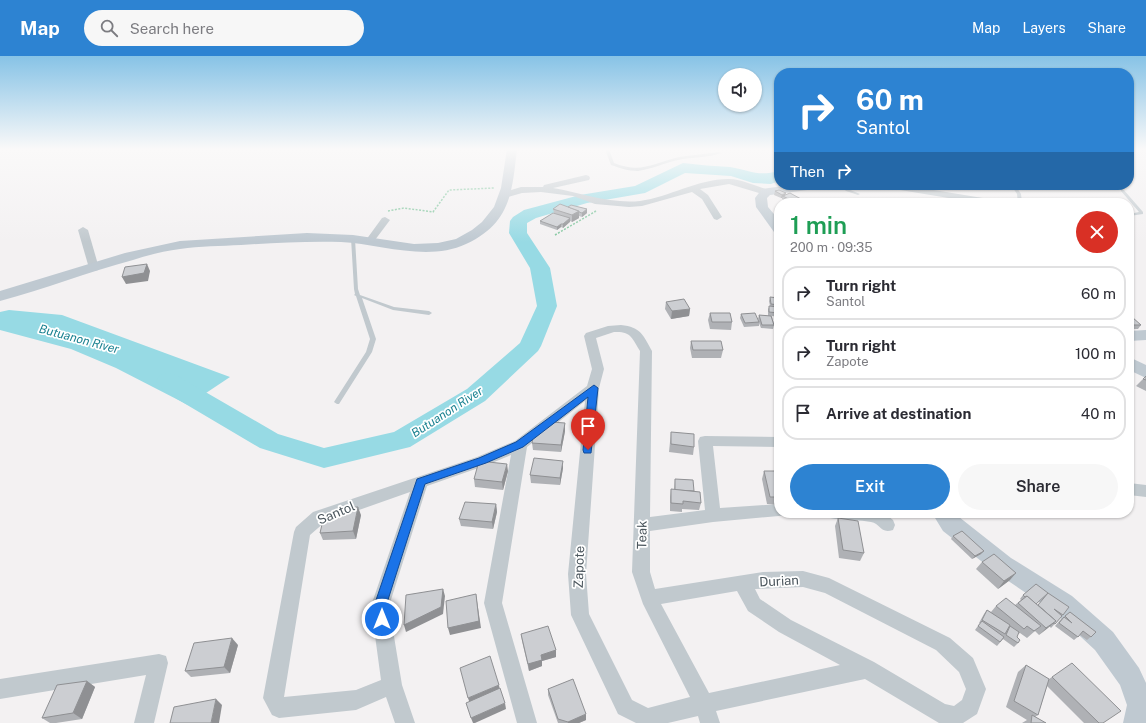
<!DOCTYPE html>
<html lang="en">
<head>
<meta charset="utf-8">
<style>
  body { margin:0; font-family:"Public Sans",sans-serif; background:#f7f7f7; color:#2b2b33; height:100vh; display:flex; flex-direction:column; font-size:15px; white-space:nowrap }
  * { box-sizing:border-box; margin:0 }
  p { font-size:13px; color:#7c7c81 }
  .icon { flex:none; width:22px; height:22px; fill:none; stroke:currentColor; stroke-width:2; stroke-linecap:round; stroke-linejoin:round }
  .map { position:relative; flex:1; overflow:hidden }
  .details { position:absolute; left:774px; top:142px; width:360px; height:320px; display:flex; flex-direction:column; background:#fff; border-radius:16px; box-shadow:0 1px 3px #0004 }
  .details>* { flex:none }
  .hud { position:absolute; left:774px; top:12px; width:360px; height:122px; border-radius:16px; box-shadow:0 1px 3px #0004; background:#2d83d2; color:#fff; overflow:hidden }
  .controls { position:absolute; left:718px; top:12px; display:grid; gap:8px }
  .controls a { display:grid; place-items:center; width:44px; height:44px; border-radius:50%; background:#fff; box-shadow:0 1px 3px #0004; font-size:20px }
  .pin { position:absolute; display:grid; place-items:center; width:34px; height:34px; color:#fff; margin:-41px -17px; border-radius:50% 50% 50% 0; rotate:-45deg; box-shadow:0 0 4px #0007 }
  .pin .icon { rotate:45deg }
  .me { position:absolute; width:44px; margin:-22px; rotate:0deg; stroke-linejoin:round; filter:drop-shadow(0 0 3px #0008) }
  .turn { display:flex; align-items:center; gap:14px; height:84px; padding:0 16px; font-size:18px }
  .turn .icon { width:52px; height:52px; stroke-width:2.5 }
  .turn b { display:block; font-size:28px; line-height:34px }
  .then { display:flex; align-items:center; height:38px; padding:0 16px; background:#0003; gap:8px; font-size:15px }
  .round { display:grid; place-items:center; flex:none; width:42px; height:42px; border-radius:21px; background:#f7f7f7 }
  .head { display:flex; align-items:center; justify-content:space-between; height:68px; padding:0 16px }
  h1 { font-size:24px; font-weight:600; line-height:30px; color:#1e9e55 }
  .button { display:flex; gap:8px; margin-top:auto; padding:8px 16px }
  .button a { flex:1; height:46px; border-radius:24px; background:#2d83d2; color:#fff; font-size:16px; font-weight:600; line-height:46px; text-align:center }
  .button a+a { background:#f7f7f7; color:#2b2b33 }
  ul { padding:0; list-style:none }
  li { display:flex; align-items:center; gap:12px; height:54px; margin:0 8px 6px; padding:0 8px; border:2px solid #e1e1e2; border-radius:16px }
  li div { flex:1 }
  li b { display:block; font-size:15px }
  li em { font-style:normal }
  header { display:flex; align-items:center; gap:24px; box-sizing:border-box; height:56px; padding:0 20px; background:#2d83d2; color:#fff }
  header strong { font-size:19px }
  nav { display:flex; gap:22px; margin-inline-start:auto; font-size:14px }
  .search { width:280px; height:36px; background:#f7f7f7; display:flex; align-items:center; gap:10px; box-sizing:border-box; padding:0 14px; border-radius:22px; color:#7c7c81; font-size:15px }
  .map>svg:first-child { display:block }
</style>
</head>
<body>
<header>
<strong>Map</strong>
<div class="search"><svg class="icon" aria-label="search" viewBox="0 0 24 24"><circle cx="10" cy="10" r="6"/><path d="M15 15l6 6"/></svg>Search here</div>
<nav><a>Map</a><a>Layers</a><a>Share</a></nav>
</header>
<div class="map">
<svg width="1146" height="667" viewBox="0 0 1146 667">
  <rect width="100%" height="100%" fill="#f3f1f2"/>
  <polygon fill="#97dae4" points="9,254 62,259 230,321 188,349 116,312 71,293 0,274 0,256"/>
  <g fill="none" stroke-linecap="round" stroke-linejoin="round">
    <path fill="#97dae4" fill-rule="evenodd" d="M683,107c16,2 31,3 47,4 20,3 27,10 49,4v10l-8,3 -18,-1 -22,-7 -46,-3 -40,20 -58,10 -51,15 -9,5v10l23,35 7,38 -16,40 -3,5 -53,50 -75,46 -86,21 -64,-20 -83,-49 -17,-12 -4,-6 4,-6 8,-2 8,2 102,59 46,14 70,-16 73,-43 53,-46 17,-37 -7,-38 -21,-35 1,-12 3,-4 11,-7 56,-15 55,-9z"/>
    <g stroke="#81c69e" stroke-width="1.5" stroke-dasharray="2 1.5" stroke-linecap="butt">
      <polyline points="388,155 404,152 433,156 449,134 494,132"/>
      <polyline points="555,179 596,155"/>
    </g>
    <g fill="#c1c9ce" fill-rule="evenodd">
      <path d="M605,93h4l5,14c27,11 39,0 65,-6 13,-2 27,-3 40,-5l2,1c-12,5 -30,4 -43,7 -14,3 -26,9 -40,11 -10,0 -18,-3 -27,-6z"/>
      <polygon points="840,129 844,129 848,133 860,138 858,139 846,135"/>
      <polygon points="1011,129 1015,129 1021,138 1022,147 1018,147 1017,138"/>
      <polygon points="1121,133 1123,133 1143,156 1143,158 1129,160 1129,158 1139,156 1121,135"/>
      <polygon points="351,182 355,182 355,183 358,233 360,239 394,251 429,255 432,257 429,259 393,254 362,242 376,283 372,296 339,348 337,348 334,346 366,296 370,283 356,240 354,239 355,238 354,233"/>
    </g>
    <g fill="#c1c9ce" fill-rule="evenodd">
      <path d="M586,119l3,1 1,2 -1,2 -36,8c29,5 57,16 87,13 29,-4 58,-22 88,-22 11,-1 30,8 41,11l1,2 -4,3 -37,-11 -29,5 8,6 14,22 -5,3 -3,-1 -12,-20 -10,-7 -50,14 -13,1 -34,-3 -22,-8 -32,-4 -19,1 -17,5 -4,-3 1,-2 19,-6h22l1,-2z"/>
      <polygon points="884,129 903,129 995,144 999,147 979,147 888,132"/>
      <polygon points="1017,144 1022,145 1023,147 1013,147"/>
      <polygon points="385,161 390,164 372,188 366,188 364,186 366,184 382,162"/>
      <polygon points="83,171 88,174 99,212 98,214 94,215 89,212 78,174"/>
      <path d="M621,269c20,2 22,10 31,26l-2,166 55,-7 -7,-69 2,-4 5,-1 74,1v10l-66,-1 7,62 59,-4v9h6v2l-6,1 -66,6 -63,9v41l5,17 108,-17 40,-1 26,7 121,60 23,20 13,31 -9,25 -14,9h-24l-74,-44 -149,32 4,12h-20l-2,-7 -30,7h-32l-18,-9 -47,-99 -3,-41 17,-173 -58,46 -25,156 35,120h-20l-33,-120 27,-148 -24,10 -60,21 -38,120 13,79 13,38h-20l-9,-26 -30,13 -77,8 -7,-3 -9,-17 31,-166 2,-5 17,-15 164,-55 38,-16 72,-55 5,-17 -8,-33 2,-3 22,-7zM614,276c17,-1 18,6 26,19l-8,221 11,32 47,93 -42,11 -16,-8 -43,-86 -3,-40 13,-186 5,-19 -8,-31zM410,436l-39,114 10,74 -25,10 -72,7 26,-162 15,-13zM803,531l22,6 111,57 23,22 7,17 -4,11 -8,6 -9,-2 -71,-42 -83,-42 -31,-21 -5,-10zM737,535l11,20 31,21 61,33 -131,28 -48,-89z"/>
      <polygon points="1129,427 1146,429 1146,441 1129,439"/>
      <path d="M828,457h56l9,7 2,5 -2,5c-13,4 -12,-6 -22,-8 -11,-2 -24,-2 -35,-3l-6,-1z"/>
      <polygon points="159,598 166,600 168,607 154,667 134,667 146,619 0,643 0,623"/>
    </g>
    <g fill="#bfc9d1" fill-rule="evenodd">
      <path d="M507,93h10c-5,43 -6,74 -51,95 -38,18 -86,0 -125,-2 -34,-1 -67,1 -100,3 -20,1 -41,1 -61,4 -15,2 -32,6 -47,11 -45,12 -88,29 -133,41v-10l125,-38 55,-12 127,-8 46,2 61,9 24,-1 18,-4 16,-9 10,-8 12,-15 7,-19z"/>
      <polygon points="790,129 821,129 819,132 815,133 770,139 767,142 768,151 779,164 779,177 774,176 756,151 755,142 762,133"/>
      <polygon points="1146,274 1146,284 1129,285 1129,275"/>
      <polygon points="1129,301 1146,309 1146,322 1129,314"/>
      <polygon points="932,457 955,457 959,461 1011,502 1072,540 1113,576 1139,612 1146,627 1146,667 1123,667 1127,649 1120,629 1095,594 1054,556 995,516 943,475"/>
    </g>
  </g>
  <g fill="#afb1b5">
    <polygon points="775,135 785,139 800,146 806,147 789,147 782,143 782,142 781,142 774,139"/>
    <polygon points="568,151 587,157 582,161 579,160 579,162 572,166 570,165 563,172 561,171 557,174 540,168 540,165 554,157 553,153"/>
    <polygon points="770,241 779,242 779,261 772,260 774,269 773,273 761,272 759,267 759,270 744,271 740,262 741,258 759,265 758,263 759,259 768,260 768,253 770,250 769,245"/>
    <polygon points="666,246 690,253 689,260 671,263 665,253"/>
    <polygon points="710,257 732,266 731,274 710,273 708,264"/>
    <polygon points="1129,261 1141,269 1138,273 1129,273"/>
    <polygon points="691,285 723,294 721,302 692,302 690,292"/>
    <polygon points="1146,320 1146,335 1136,330"/>
    <polygon points="565,367 565,375 561,396 533,394 532,387"/>
    <polygon points="671,376 694,391 693,399 669,396"/>
    <polygon points="563,412 560,429 531,427 530,419"/>
    <polygon points="508,415 503,434 475,431 474,423"/>
    <polygon points="764,415 779,418 779,449 767,448 762,423"/>
    <polygon points="675,423 694,435 701,447 699,454 682,453 682,456 670,455 670,441 671,433 674,434"/>
    <polygon points="496,448 497,456 493,473 461,470 459,463"/>
    <polygon points="361,459 356,483 323,484 320,477"/>
    <polygon points="838,462 864,497 860,505 839,502 835,470"/>
    <polygon points="953,480 981,498 972,503 951,483"/>
    <polygon points="982,506 1010,524 998,533 976,513"/>
    <polygon points="1048,537 1063,559 1051,572 1049,570 1039,579 1035,575 1027,582 1020,577 1018,578 1017,581 1018,587 1014,591 1003,583 997,590 975,574 980,567 979,567 984,558 987,554 991,556 996,550 1015,549 1021,544 1020,543 1023,539 1044,541 1036,548 1038,549"/>
    <polygon points="1070,556 1096,576 1087,584 1080,579 1074,584 1055,570 1061,563"/>
    <polygon points="521,578 556,594 556,601 542,605 542,610 529,615 522,585"/>
    <polygon points="238,589 230,617 191,621 185,615"/>
    <polygon points="1026,609 1049,623 1052,621 1103,667 1084,667 1047,630 1038,659 1035,661 1046,667 1022,667 1027,664 1006,651 1018,616"/>
    <polygon points="87,625 95,631 82,663 56,667 50,667 42,662"/>
    <polygon points="548,633 586,664 579,667 558,667 548,639"/>
  </g>
  <g fill="#8f9093">
    <polygon points="786,137 785,141 783,140 782,142 781,142 782,139"/>
    <polygon points="801,143 800,147 793,147 794,146"/>
    <polygon points="587,153 587,157 582,161 582,157"/>
    <polygon points="579,155 579,162 572,166 572,159"/>
    <polygon points="570,162 570,166 563,172 563,168"/>
    <polygon points="561,168 561,171 557,174 557,171"/>
    <polygon points="147,208 150,215 148,225 126,228 122,221"/>
    <polygon points="690,253 689,260 671,263 672,255"/>
    <polygon points="565,367 565,375 561,396 561,389"/>
    <polygon points="563,405 563,412 560,429 560,422"/>
    <polygon points="507,408 508,415 503,434 502,426"/>
    <polygon points="496,448 497,456 493,473 492,466"/>
    <polygon points="358,451 361,459 356,483 353,475"/>
    <polygon points="984,495 981,498 972,503 975,500"/>
    <polygon points="1016,517 1010,524 998,533 1004,525"/>
    <polygon points="443,533 445,540 443,558 406,576 404,569"/>
    <polygon points="476,538 481,572 450,579 448,572"/>
    <polygon points="1056,565 1048,572 1039,579 1046,572"/>
    <polygon points="232,582 238,589 230,617 224,611"/>
    <polygon points="556,594 556,601 542,605 542,610 529,615 528,608 541,599"/>
    <polygon points="87,625 95,631 82,663 73,657"/>
    <polygon points="499,629 500,635 470,648 468,642"/>
    <polygon points="216,643 222,649 219,667 211,667"/>
    <polygon points="505,647 506,653 475,667 473,667 471,662"/>
    <polygon points="586,658 586,664 579,667 568,667 568,666"/>
  </g>
  <g fill="#ccced2" stroke="#8f9093">
    <polygon points="779,134 786,137 782,139 775,135"/>
    <polygon points="790,137 801,143 794,146 783,140"/>
    <polygon points="803,145 806,147 796,147"/>
    <polygon points="560,148 579,155 572,159 553,153"/>
    <polygon points="571,149 587,153 582,157 579,156 579,155 568,151"/>
    <polygon points="553,157 570,162 563,168 561,168 557,171 540,165"/>
    <polygon points="147,208 144,217 122,221 125,211"/>
    <polygon points="770,241 779,242 779,249 771,248"/>
    <polygon points="684,243 690,253 672,255 666,246"/>
    <polygon points="769,250 779,251 779,257 769,256"/>
    <polygon points="710,257 730,257 732,266 712,266"/>
    <polygon points="755,257 759,266 745,267 741,258"/>
    <polygon points="759,259 771,260 774,269 762,269"/>
    <polygon points="1129,261 1132,261 1141,269 1129,269"/>
    <polygon points="691,285 721,285 723,294 693,294"/>
    <polygon points="1146,320 1146,324 1143,323"/>
    <polygon points="551,366 565,367 561,389 532,387 533,381"/>
    <polygon points="671,376 694,378 694,391 671,388"/>
    <polygon points="534,402 563,405 560,422 530,419"/>
    <polygon points="479,405 507,408 502,426 474,423"/>
    <polygon points="764,415 778,415 779,418 779,441 770,441"/>
    <polygon points="675,423 693,424 694,435 675,434"/>
    <polygon points="671,433 700,436 701,447 683,445 683,448 671,447"/>
    <polygon points="465,446 496,448 492,466 459,463"/>
    <polygon points="358,451 353,475 320,477 324,460 342,459 344,452"/>
    <polygon points="838,462 858,465 864,497 843,494"/>
    <polygon points="962,475 984,495 975,500 953,480"/>
    <polygon points="994,498 1016,517 1004,525 982,506"/>
    <polygon points="1036,528 1048,537 1036,548 1027,540 1025,541 1023,539"/>
    <polygon points="443,533 441,551 404,569 406,539"/>
    <polygon points="1048,537 1069,551 1063,559 1054,553 1062,560 1055,568 1053,567 1056,565 1038,549"/>
    <polygon points="476,538 479,565 448,572 446,545"/>
    <polygon points="1027,540 1056,565 1046,572 1018,547"/>
    <polygon points="1006,542 1041,570 1034,575 1027,570 1024,573 996,550"/>
    <polygon points="987,554 1010,569 1005,578 982,564"/>
    <polygon points="1070,556 1096,576 1091,581 1083,575 1078,581 1059,567 1064,561 1072,567 1065,560"/>
    <polygon points="982,565 1004,581 1000,586 978,570"/>
    <polygon points="548,570 556,594 541,599 542,604 528,608 521,578"/>
    <polygon points="1010,570 1019,576 1017,581 1020,584 1018,587 1006,579"/>
    <polygon points="232,582 224,611 185,615 194,587"/>
    <polygon points="490,600 499,629 468,642 460,612"/>
    <polygon points="1072,607 1121,655 1103,667 1099,667 1052,621"/>
    <polygon points="1026,609 1049,623 1038,659 1014,645"/>
    <polygon points="573,623 586,658 568,666 558,663 548,633"/>
    <polygon points="87,625 73,657 42,662 57,629"/>
    <polygon points="500,632 505,647 471,662 466,647"/>
    <polygon points="216,643 211,667 170,667 174,651"/>
    <polygon points="1032,659 1046,667 1031,667"/>
  </g>
  <linearGradient id="sky" x2="0" y2="1"><stop stop-color="#87c3e6"/><stop offset="0.5" stop-color="#faf9f9"/><stop offset="1" stop-color="#faf9f9" stop-opacity="0"/></linearGradient>
  <rect width="1146" height="186" fill="url(#sky)"/>
  <polygon fill="#1a73e8" stroke="#114b97" points="594,329 598,332 591,397 584,397 583,394 588,341 523,391 486,407 425,428 386,550 388,563 386,568 382,569 377,568 374,550 417,423 479,402 516,386"/>
  <g text-anchor="middle" dominant-baseline="central" stroke-width="3.5" stroke-linejoin="round" paint-order="stroke">
    <g font-size="12" font-style="italic" fill="#1b8291" stroke="#fff">
      <text transform="translate(79 283) rotate(15)">Butuanon River</text>
      <text transform="translate(447 356) rotate(-33)">Butuanon River</text>
    </g>
    <g font-size="13" fill="#4b565d" stroke="#fff">
      <text transform="translate(336 457) rotate(-23)">Santol</text>
      <text transform="translate(642 479) rotate(-89)">Teak</text>
      <text transform="translate(579 511) rotate(-88)">Zapote</text>
      <text transform="translate(779 525) rotate(-3)">Durian</text>
    </g>
  </g>
</svg>
<div class="controls">
<a><svg class="icon" aria-label="sound" viewBox="0 0 24 24"><path d="M4 9h4l5-4v14l-5-4H4zM17 9q2 3 0 6"/></svg></a>
</div>
<div class="pin" style="left:588px;top:394px;background:#d93025"><svg class="icon" aria-label="arrive" viewBox="0 0 24 24"><path d="M6 21V4h12l-3 4 3 4H6"/></svg></div>
<svg class="me" style="left:382px;top:563px" viewBox="-20 -20 40 40"><circle r="17" fill="#1a73e8" stroke="#fff" stroke-width="3"/><path d="M0-11L8 9 0 5-8 9z" fill="#fff"/></svg>
<div class="hud">
<div class="turn"><svg class="icon" aria-label="right" viewBox="0 0 24 24"><path d="M7 20v-9h11M14 6l5 5-5 5"/></svg><div><b>60 m</b>Santol</div></div>
<div class="then">Then<svg class="icon" aria-label="right" viewBox="0 0 24 24"><path d="M7 20v-9h11M14 6l5 5-5 5"/></svg></div>
</div>
<section class="details">
<div class="head"><div><h1>1 min</h1><p>200 m · 09:35</p></div><a class="round" style="background:#d93025;color:#fff"><svg class="icon" aria-label="close" viewBox="0 0 24 24"><path d="M6 6l12 12M18 6L6 18"/></svg></a></div>
<ul>
<li><svg class="icon" aria-label="right" viewBox="0 0 24 24"><path d="M7 20v-9h11M14 6l5 5-5 5"/></svg><div><b>Turn right</b><p>Santol</p></div><em>60 m</em></li>
<li><svg class="icon" aria-label="right" viewBox="0 0 24 24"><path d="M7 20v-9h11M14 6l5 5-5 5"/></svg><div><b>Turn right</b><p>Zapote</p></div><em>100 m</em></li>
<li><svg class="icon" aria-label="arrive" viewBox="0 0 24 24"><path d="M6 21V4h12l-3 4 3 4H6"/></svg><div><b>Arrive at destination</b></div><em>40 m</em></li>
</ul>
<div class="button"><a>Exit</a><a>Share</a></div>
</section>
</div>
</body>
</html>
